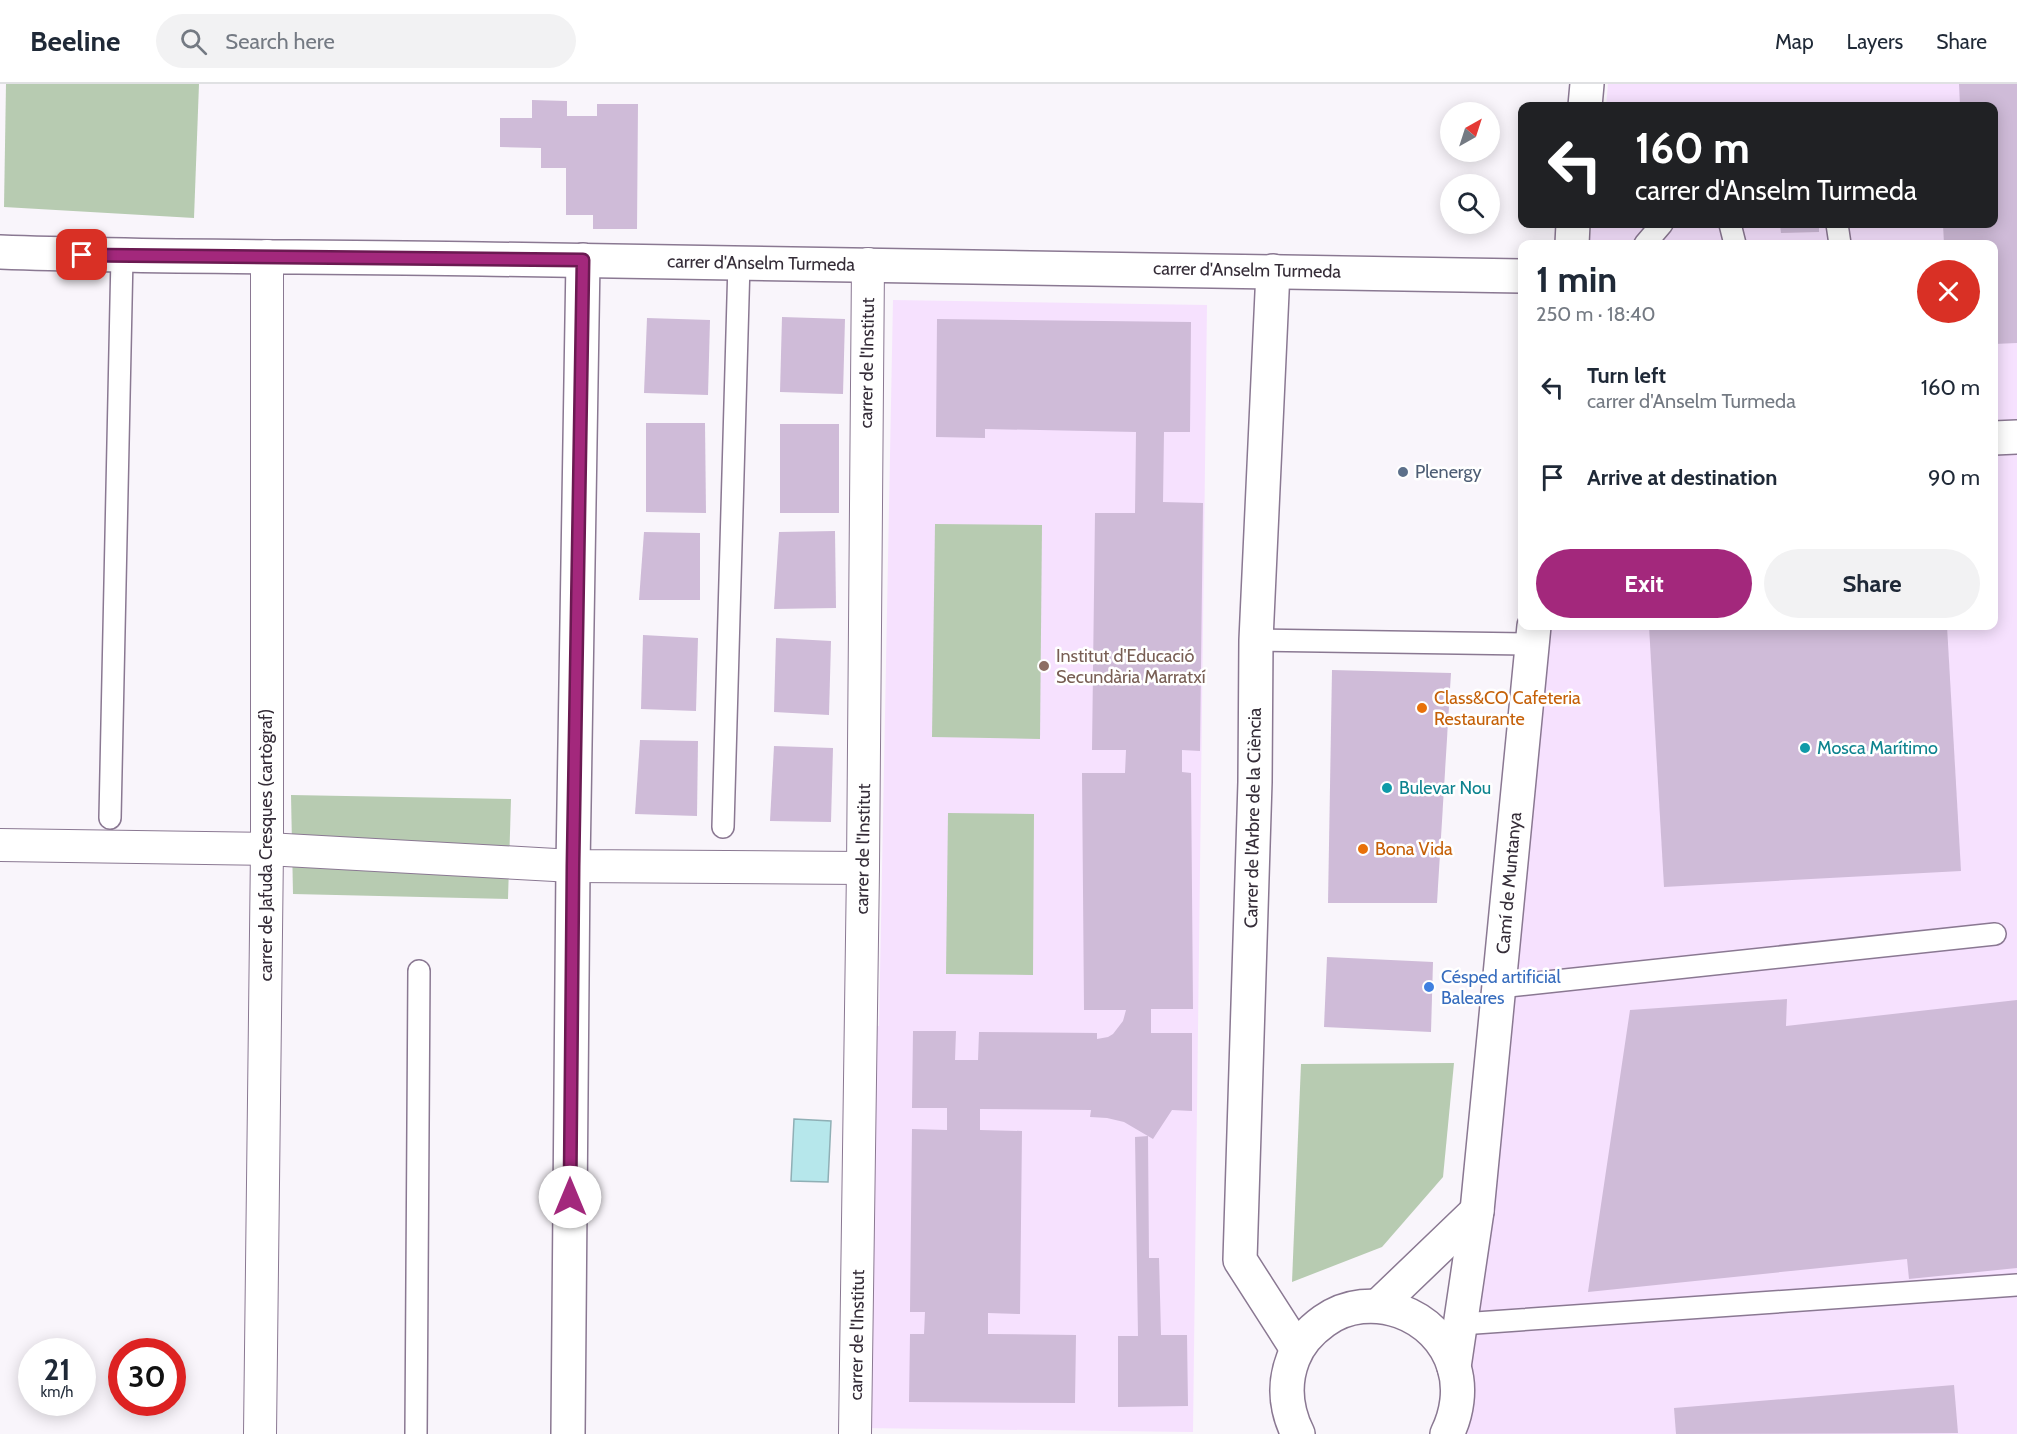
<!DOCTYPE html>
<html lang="en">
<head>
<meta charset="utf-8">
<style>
  body { margin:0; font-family:Cabin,sans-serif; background:#f2f2f3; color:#1f2937; height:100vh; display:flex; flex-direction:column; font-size:22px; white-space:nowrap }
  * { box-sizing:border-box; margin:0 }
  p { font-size:20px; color:#747a83 }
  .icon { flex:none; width:33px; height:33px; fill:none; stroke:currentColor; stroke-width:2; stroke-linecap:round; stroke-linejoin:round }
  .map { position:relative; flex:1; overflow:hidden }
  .side { position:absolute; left:1518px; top:156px; width:480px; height:390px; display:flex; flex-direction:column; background:#fff; border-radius:12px; box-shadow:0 3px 15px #0003 }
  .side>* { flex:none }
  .banner { position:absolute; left:1518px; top:18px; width:480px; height:126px; border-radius:12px; box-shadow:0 3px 15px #0003; background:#202124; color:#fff; overflow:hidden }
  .needle { width:39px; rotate:39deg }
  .controls { position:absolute; left:1440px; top:18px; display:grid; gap:12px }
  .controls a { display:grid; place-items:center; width:60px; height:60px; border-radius:50%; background:#fff; box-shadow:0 3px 15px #0003; font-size:30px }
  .speed { position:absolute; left:18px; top:1254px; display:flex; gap:12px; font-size:30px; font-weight:700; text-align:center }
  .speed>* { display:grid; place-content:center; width:78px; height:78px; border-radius:50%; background:#fff; box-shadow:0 3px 15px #0003; line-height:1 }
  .speed small { font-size:15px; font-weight:400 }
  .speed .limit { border:9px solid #d22; background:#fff; color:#111 }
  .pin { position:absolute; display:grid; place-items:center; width:51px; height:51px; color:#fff; margin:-26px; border-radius:12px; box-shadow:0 3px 9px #0006 }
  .me { position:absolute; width:66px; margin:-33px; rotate:0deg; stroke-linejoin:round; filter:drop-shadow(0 0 4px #0008) }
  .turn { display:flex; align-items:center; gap:21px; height:126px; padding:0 18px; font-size:27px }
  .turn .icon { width:78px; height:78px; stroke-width:2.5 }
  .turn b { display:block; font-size:42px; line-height:51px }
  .round { display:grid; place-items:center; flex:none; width:63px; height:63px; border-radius:32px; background:#f2f2f3 }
  .summary { display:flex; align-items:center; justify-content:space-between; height:102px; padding:0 18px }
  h1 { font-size:36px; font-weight:700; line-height:45px }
  .cta { display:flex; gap:12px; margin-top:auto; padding:12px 18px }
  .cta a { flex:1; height:69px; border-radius:36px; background:#a3287c; color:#fff; font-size:24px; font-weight:700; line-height:69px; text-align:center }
  .cta a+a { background:#f2f2f3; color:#1f2937 }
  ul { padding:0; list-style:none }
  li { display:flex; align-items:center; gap:18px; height:90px; padding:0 18px }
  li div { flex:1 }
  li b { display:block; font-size:22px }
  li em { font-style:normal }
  header { display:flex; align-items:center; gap:36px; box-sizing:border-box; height:84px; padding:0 30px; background:#fff; border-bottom:2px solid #e0e1e3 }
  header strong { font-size:28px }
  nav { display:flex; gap:33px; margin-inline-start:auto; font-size:21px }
  .search { width:420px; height:54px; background:#f2f2f3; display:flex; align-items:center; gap:15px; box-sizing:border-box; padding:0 21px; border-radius:33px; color:#747a83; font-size:22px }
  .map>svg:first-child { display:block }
</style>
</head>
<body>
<header>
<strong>Beeline</strong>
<div class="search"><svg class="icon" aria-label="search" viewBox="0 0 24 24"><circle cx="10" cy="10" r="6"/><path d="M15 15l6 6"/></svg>Search here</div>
<nav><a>Map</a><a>Layers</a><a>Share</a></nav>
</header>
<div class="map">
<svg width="2017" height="1350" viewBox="0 0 2017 1350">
  <rect width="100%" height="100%" fill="#f9f5fb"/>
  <g fill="#f6e1fe">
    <polygon points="1608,0 2017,0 2017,1350 1461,1350 1545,542 1994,542 1994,160 1589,160 1592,140 1994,140 1994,22 1606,22"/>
    <polygon points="893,216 1207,221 1193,1348 861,1344 868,942 879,942"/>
  </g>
  <g fill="#b7cbb1">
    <polygon points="6,0 199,0 194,134 4,123"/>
    <polygon points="935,440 1042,441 1040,655 932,653"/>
    <polygon points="291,711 511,715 508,815 293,810"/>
    <polygon points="948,729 1034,730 1033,891 946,890"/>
    <polygon points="1454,979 1443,1093 1382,1163 1292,1198 1301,980"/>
  </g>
  <polygon fill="#b6e7eb" stroke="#8fafb5" stroke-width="1.5" points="794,1035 831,1037 828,1098 791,1097"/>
  <g fill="#cfbbd8">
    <polygon points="1959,0 2017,0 2017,259 1994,260 1994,160 1944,160 1943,140 1994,140 1994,22 1960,22"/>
    <polygon points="532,16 567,17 567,32 597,32 597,20 638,20 637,145 593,145 593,131 566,131 566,84 541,84 541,64 500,63 500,34 532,34"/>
    <polygon points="1780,140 1819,140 1819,148 1781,149"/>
    <polygon points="782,233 845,235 843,310 780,308"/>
    <polygon points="647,234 710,236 708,311 644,309"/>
    <polygon points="937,235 1191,238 1190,348 1164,348 1163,418 1203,419 1200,667 1182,666 1182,688 1191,689 1193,925 1151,925 1151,949 1192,949 1192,1027 1172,1026 1153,1055 1124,1038 1107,1034 1090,1033 1091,1026 980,1025 980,1046 1022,1047 1020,1230 988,1229 988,1250 1076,1251 1075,1319 909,1318 910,1250 924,1250 925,1228 910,1228 912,1045 947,1046 947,1024 912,1024 913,947 956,947 955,976 978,976 979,948 1097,949 1097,955 1108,953 1113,950 1123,937 1126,926 1084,926 1082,689 1125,689 1126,666 1092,666 1095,429 1135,429 1136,348 985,345 985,354 936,353"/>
    <polygon points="646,339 705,339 706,429 646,428"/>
    <rect x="780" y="340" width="59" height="89"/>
    <polygon points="835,447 836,524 774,525 779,448"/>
    <polygon points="644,448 700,449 700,516 639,516"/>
    <polygon points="1649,542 1947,542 1961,787 1664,803"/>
    <polygon points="643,551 698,554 696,627 641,625"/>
    <polygon points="776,554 831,557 829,631 774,628"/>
    <polygon points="1332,586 1451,589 1437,819 1328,819"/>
    <polygon points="640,656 698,657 697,732 635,730"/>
    <polygon points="774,662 833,664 831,738 770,737"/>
    <polygon points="1327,873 1433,878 1431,948 1324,943"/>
    <polygon points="1787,915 1786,942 2017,916 2017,1184 1909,1195 1907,1175 1588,1208 1630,926"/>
    <polygon points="1148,1052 1149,1174 1159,1174 1161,1251 1187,1251 1188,1322 1118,1323 1118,1252 1138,1252 1135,1053"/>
    <polygon points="1954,1301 1958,1349 1676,1350 1674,1324"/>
  </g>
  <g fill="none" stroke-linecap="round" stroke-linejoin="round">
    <g stroke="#8a7892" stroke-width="24">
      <g id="service">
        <polyline points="1730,140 1735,160"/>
        <polyline points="1837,140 1840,160"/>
        <polyline points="1645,160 1662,140"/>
        <polyline points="1256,556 1532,560"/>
        <polyline points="110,734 122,172"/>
        <polyline points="723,743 739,179"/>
        <polyline points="1499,903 1995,850"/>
        <polyline points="1461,1240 2017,1201"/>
        <polyline points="416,1350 419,887"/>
      </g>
    </g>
    <g stroke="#8a7892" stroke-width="34">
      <g id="pedestrian">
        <polyline points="0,761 267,765 573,782 863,784"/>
        <polyline points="260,1350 267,765 267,172"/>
        <polyline points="855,1350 863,784 868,180"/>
      </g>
    </g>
    <g stroke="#8a7892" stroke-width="36">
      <g id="minor">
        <polyline points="1585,22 1587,0"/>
        <polyline points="1572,160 1573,140"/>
        <path d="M0,168c161,6 321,4 482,7 347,4 694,9 1040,17"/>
        <polyline points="1273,187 1256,556 1255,698 1240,1176 1297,1265"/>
        <polyline points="1994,354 2017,353"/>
        <polyline points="1378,1222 1477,1127"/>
        <polyline points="1454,1283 1477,1127 1534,542"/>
        <polyline points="568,1350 573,782 583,176"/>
        <path d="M1298,1350c-12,-24 -15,-49 -5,-75 6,-16 17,-28 31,-38 46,-33 114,-8 130,46 7,22 3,47 -7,67"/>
      </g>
    </g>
    <use href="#service" stroke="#fff" stroke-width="21"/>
    <use href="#pedestrian" stroke="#fff" stroke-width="32"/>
    <use href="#minor" stroke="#fff" stroke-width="33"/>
  </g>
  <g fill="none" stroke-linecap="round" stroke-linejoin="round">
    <g stroke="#6a1a51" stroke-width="15">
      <polyline id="route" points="82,171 583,176 573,782 570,1113"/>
    </g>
    <use href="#route" stroke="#a3287c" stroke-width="10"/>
  </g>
  <circle fill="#5c6f8a" stroke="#fff" stroke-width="2" cx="1403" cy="388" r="6"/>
  <circle fill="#8d6e63" stroke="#fff" stroke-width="2" cx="1044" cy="582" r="6"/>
  <g fill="#e8710a" stroke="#fff" stroke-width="2">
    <circle cx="1422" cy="624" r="6"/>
    <circle cx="1363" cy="765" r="6"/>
  </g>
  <g fill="#0f9aa8" stroke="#fff" stroke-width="2">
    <circle cx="1805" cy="664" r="6"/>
    <circle cx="1387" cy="704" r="6"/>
  </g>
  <circle fill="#3f7fe0" stroke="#fff" stroke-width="2" cx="1429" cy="903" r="6"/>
  <g text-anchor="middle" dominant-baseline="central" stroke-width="5" stroke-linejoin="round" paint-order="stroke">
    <g font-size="18" fill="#352d38" stroke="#fff">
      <text transform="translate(761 179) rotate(1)">carrer d'Anselm Turmeda</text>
      <text transform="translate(1247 186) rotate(1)">carrer d'Anselm Turmeda</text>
      <text transform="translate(867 279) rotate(-89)">carrer de l'Institut</text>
      <text transform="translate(1253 734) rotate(-89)">Carrer de l'Arbre de la Ciència</text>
      <text transform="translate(266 761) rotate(-90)">carrer de Jafuda Cresques (cartògraf)</text>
      <text transform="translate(863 765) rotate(-89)">carrer de l'Institut</text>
      <text transform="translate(1509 799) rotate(-85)">Camí de Muntanya</text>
      <text transform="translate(857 1251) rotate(-89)">carrer de l'Institut</text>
    </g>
    <g font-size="18" fill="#4e5e75" stroke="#fff" text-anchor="start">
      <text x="1415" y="388">Plenergy</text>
    </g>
    <g font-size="18" fill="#785e54" stroke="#fff" text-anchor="start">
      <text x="1056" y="572">Institut d'Educació<tspan x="1056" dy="21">Secundària Marratxí</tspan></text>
    </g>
    <g font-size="18" fill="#c56008" stroke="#fff" text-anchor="start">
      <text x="1434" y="614">Class&amp;CO Cafeteria<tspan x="1434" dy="21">Restaurante</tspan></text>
      <text x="1375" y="765">Bona Vida</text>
    </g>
    <g font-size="18" fill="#0d838f" stroke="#fff" text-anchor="start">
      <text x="1817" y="664">Mosca Marítimo</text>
      <text x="1399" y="704">Bulevar Nou</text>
    </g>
    <g font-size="18" fill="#366cbe" stroke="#fff" text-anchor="start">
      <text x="1441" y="893">Césped artificial<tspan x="1441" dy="21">Baleares</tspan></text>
    </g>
  </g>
</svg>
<div class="controls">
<a><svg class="needle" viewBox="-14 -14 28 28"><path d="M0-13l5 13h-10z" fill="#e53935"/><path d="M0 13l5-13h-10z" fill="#747a83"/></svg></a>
<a><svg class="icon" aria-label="search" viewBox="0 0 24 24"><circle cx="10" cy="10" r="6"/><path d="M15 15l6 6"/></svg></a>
</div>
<div class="speed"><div>21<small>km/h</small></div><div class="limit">30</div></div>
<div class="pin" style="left:82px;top:171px;background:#d93025"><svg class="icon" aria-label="arrive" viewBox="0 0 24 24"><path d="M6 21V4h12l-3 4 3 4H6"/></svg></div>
<svg class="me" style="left:570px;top:1113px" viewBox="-20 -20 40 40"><circle r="19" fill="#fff"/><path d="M0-13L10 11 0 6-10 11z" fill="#a3287c"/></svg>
<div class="banner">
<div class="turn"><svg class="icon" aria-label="left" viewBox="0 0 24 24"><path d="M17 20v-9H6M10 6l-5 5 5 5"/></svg><div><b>160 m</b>carrer d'Anselm Turmeda</div></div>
</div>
<section class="side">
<div class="summary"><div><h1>1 min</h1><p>250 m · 18:40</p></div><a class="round" style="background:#d93025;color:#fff"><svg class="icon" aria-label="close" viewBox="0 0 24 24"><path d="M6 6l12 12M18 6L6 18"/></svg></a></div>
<ul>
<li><svg class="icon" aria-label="left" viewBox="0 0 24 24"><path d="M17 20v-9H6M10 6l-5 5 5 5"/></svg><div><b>Turn left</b><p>carrer d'Anselm Turmeda</p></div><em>160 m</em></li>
<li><svg class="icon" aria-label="arrive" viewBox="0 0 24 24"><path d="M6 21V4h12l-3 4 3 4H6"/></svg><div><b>Arrive at destination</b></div><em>90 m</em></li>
</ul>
<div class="cta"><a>Exit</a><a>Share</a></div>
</section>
</div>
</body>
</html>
